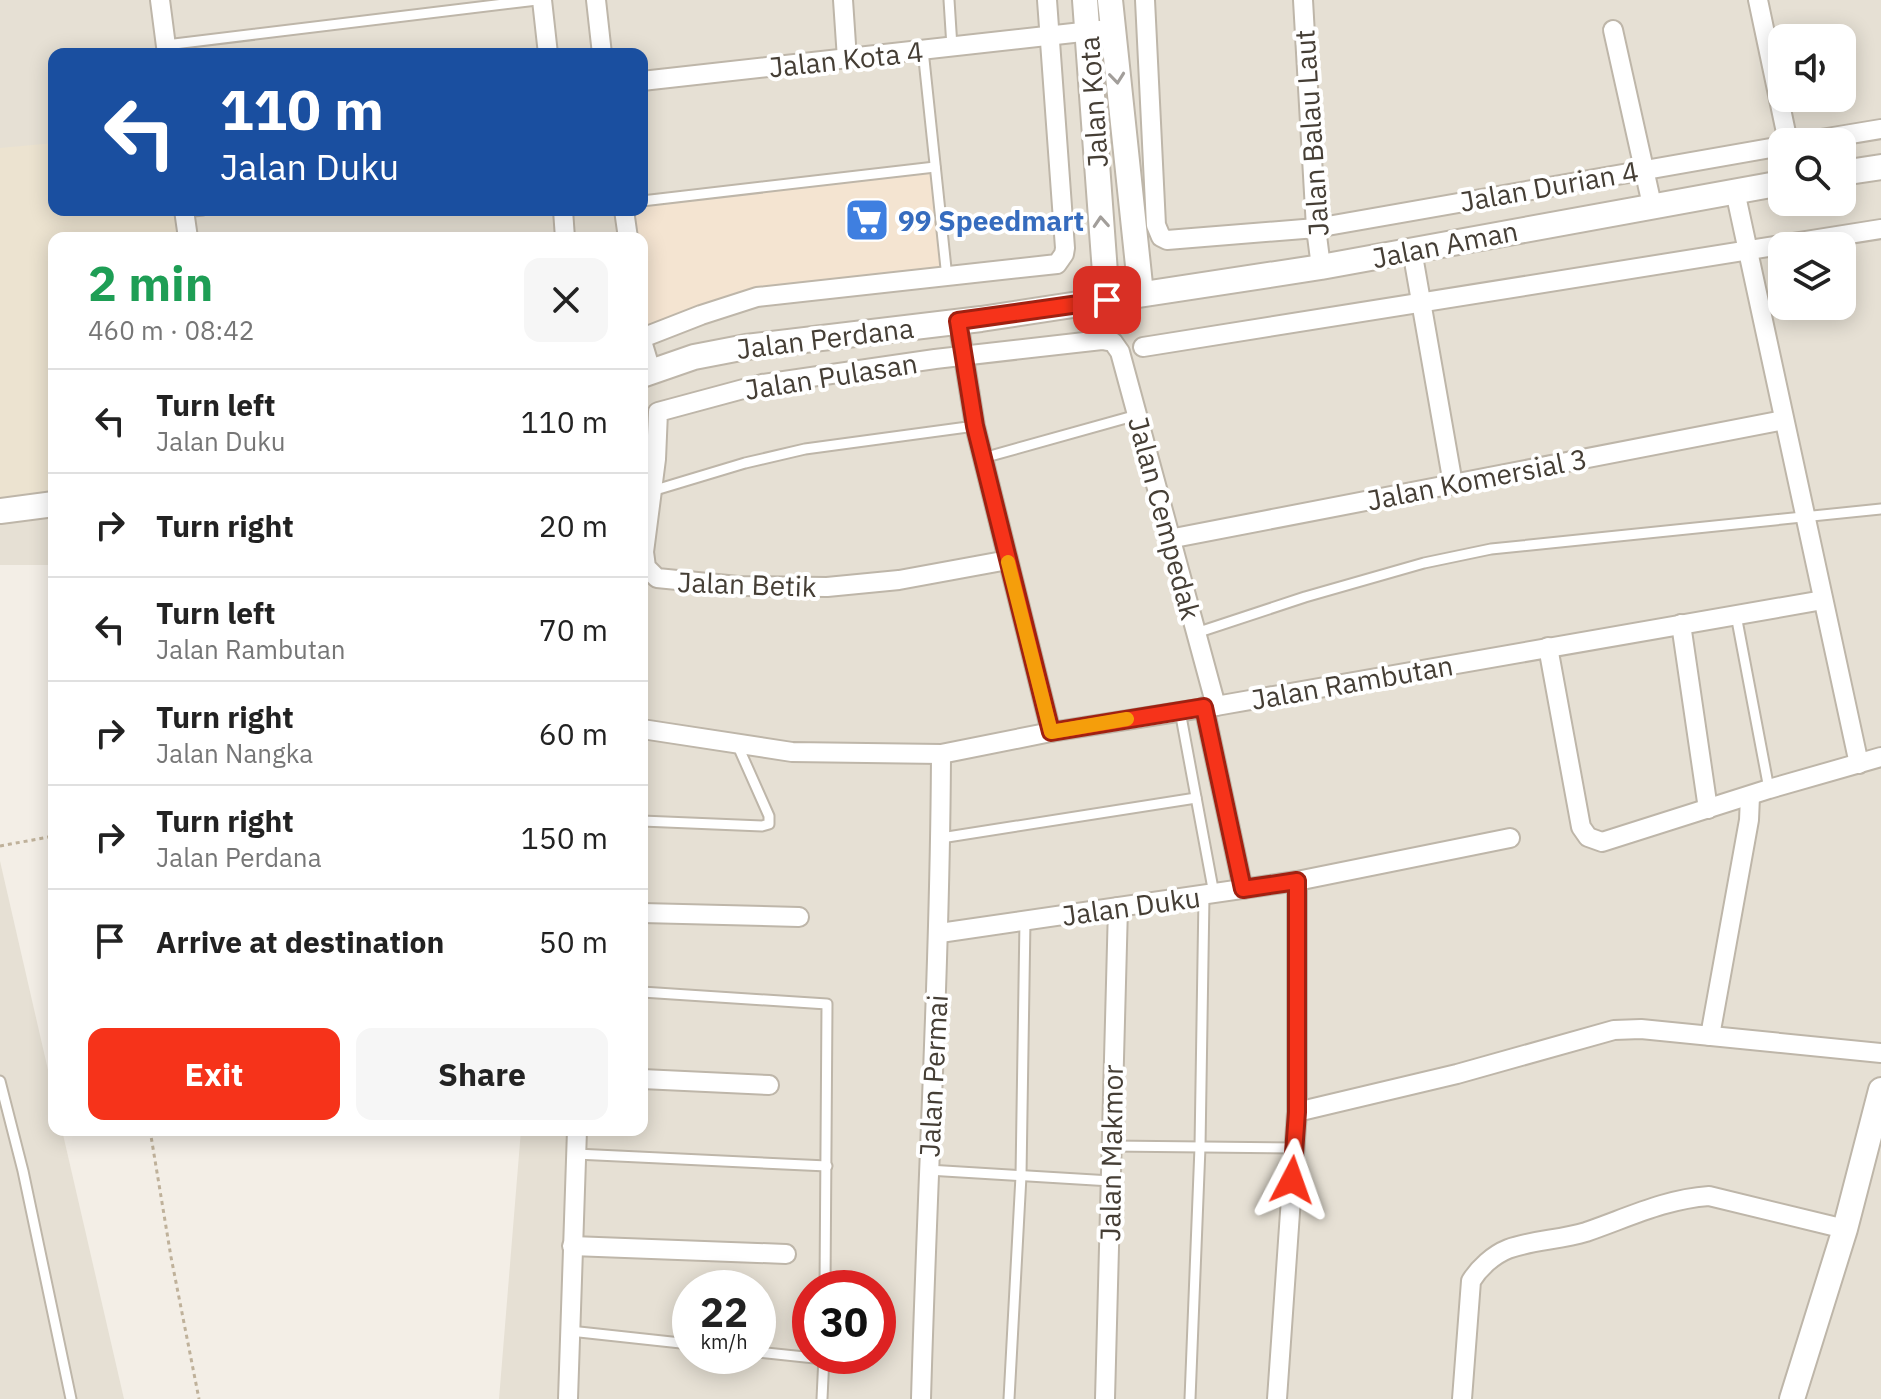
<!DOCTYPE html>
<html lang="en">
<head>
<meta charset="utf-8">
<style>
  body { margin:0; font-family:"IBM Plex Sans",sans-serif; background:#f6f6f6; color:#222; height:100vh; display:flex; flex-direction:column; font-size:30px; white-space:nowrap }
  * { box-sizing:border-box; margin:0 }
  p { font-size:26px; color:#767676 }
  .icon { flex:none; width:44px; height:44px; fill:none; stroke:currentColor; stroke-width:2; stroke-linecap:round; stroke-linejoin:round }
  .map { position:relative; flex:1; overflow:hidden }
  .details { position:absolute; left:48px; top:232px; width:600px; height:904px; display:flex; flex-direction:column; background:#fff; border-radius:16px; box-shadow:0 4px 20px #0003 }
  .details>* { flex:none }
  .guide { position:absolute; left:48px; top:48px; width:600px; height:168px; border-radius:16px; box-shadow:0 4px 20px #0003; background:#1a4fa0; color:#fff; overflow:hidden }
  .fabs { position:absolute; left:1768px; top:24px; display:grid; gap:16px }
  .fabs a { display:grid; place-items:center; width:88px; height:88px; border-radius:16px; background:#fff; box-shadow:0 4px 20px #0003; font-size:40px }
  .speed { position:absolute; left:672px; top:1270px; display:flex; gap:16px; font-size:40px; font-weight:700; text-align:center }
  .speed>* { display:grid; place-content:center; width:104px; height:104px; border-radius:50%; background:#fff; box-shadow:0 4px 20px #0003; line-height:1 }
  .speed small { font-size:20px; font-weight:400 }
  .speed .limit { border:12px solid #d22; background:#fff; color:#111 }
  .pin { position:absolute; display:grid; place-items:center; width:68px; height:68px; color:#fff; margin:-34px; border-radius:16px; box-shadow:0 4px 12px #0006 }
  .me { position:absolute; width:88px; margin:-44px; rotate:4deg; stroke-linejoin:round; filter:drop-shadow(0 0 6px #0008) }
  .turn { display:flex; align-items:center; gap:28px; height:168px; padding:0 40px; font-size:36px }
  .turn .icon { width:104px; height:104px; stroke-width:2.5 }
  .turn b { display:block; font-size:56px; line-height:68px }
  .round { display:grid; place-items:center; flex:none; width:84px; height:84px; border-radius:16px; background:#f6f6f6 }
  .overview { display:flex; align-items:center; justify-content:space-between; height:136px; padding:0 40px }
  h1 { font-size:48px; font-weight:800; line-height:60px; color:#1e9e55 }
  .primary-button { display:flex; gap:16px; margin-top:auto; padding:16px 40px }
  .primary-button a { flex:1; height:92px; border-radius:16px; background:#f6331a; color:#fff; font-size:32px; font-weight:800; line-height:92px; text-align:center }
  .primary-button a+a { background:#f6f6f6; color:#222 }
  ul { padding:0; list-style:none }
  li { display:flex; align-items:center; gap:24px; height:104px; padding:0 40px; border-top:2px solid #e0e0e0 }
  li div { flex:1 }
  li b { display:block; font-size:30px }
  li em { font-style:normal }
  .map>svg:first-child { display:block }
</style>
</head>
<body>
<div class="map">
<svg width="1881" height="1399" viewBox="0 0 1881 1399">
  <rect width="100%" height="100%" fill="#f3eee6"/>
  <g fill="#e6e0d4" fill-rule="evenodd">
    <path d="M0,0h1881v1399h-1382l22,-269h121v-892h-588v327h-54zM1782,38h60v60h-60zM54,54h588v156h-588zM1782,142h60v60h-60zM1782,246h60v60h-60zM690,1288h68v68h-68zM810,1288h68v68h-68z"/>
    <polygon points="0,861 54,1096 54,1130 62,1130 124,1399 0,1399"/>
  </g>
  <polygon fill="#f4e4d1" points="939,163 952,285 757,303 642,345 642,238 622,238 618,210 642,210 642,197"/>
  <polygon fill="#ece3d0" points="54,143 54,210 185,210 185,238 54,238 54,492 0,499 0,148"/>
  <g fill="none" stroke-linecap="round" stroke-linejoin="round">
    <g stroke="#beb6a9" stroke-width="13">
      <g id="service">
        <polyline points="949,0 952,47"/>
        <polyline points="166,45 537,0"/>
        <polyline points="923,50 947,278"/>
        <polyline points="642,201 935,167"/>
        <polyline points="185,212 203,210"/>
        <polyline points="983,458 1137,415"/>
        <polyline points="652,491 745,463 805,449 975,426"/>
        <polyline points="1736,615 1769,789"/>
        <polyline points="1196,633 1305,597 1424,563 1491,549 1881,509"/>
        <polyline points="1180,711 1214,894"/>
        <polyline points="642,821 762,826 769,824 769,816 737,744"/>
        <polyline points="941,838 1196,798"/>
        <polyline points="642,992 827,1004 825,1288"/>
        <polyline points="0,1081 23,1171 71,1399"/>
        <polyline points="1111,1146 1294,1148"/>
        <polyline points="576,1154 827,1166"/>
        <polyline points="928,1170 1111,1181"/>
        <polyline points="570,1331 690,1344"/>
        <polyline points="758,1352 824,1359"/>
        <polyline points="822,1399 824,1356"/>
        <polyline points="1009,1399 1021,1176 1025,920"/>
        <polyline points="1190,1399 1200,1147 1204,896"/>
      </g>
    </g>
    <g stroke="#beb6a9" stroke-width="22">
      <g id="minor">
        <polyline points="160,0 167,54"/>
        <polyline points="542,0 548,54"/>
        <polyline points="596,0 602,54"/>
        <polyline points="843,0 847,59"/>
        <polyline points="1145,0 1156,225 1161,237 1167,240 1316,228 1782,146"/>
        <polyline points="1303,0 1316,228 1321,267"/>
        <polyline points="1758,0 1788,142"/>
        <polyline points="1613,30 1652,205"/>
        <polyline points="642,81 1100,30"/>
        <polyline points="1803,142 1881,129"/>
        <polyline points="1735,191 1859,764"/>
        <polyline points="184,210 188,238"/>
        <polyline points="563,210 565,238"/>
        <polyline points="624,210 628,238"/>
        <polyline points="1412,250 1453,484"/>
        <polyline points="958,321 975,426 1051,732"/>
        <polyline points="642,338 701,315 757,297 1057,264 1064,254 1065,248 1047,0"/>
        <polyline points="642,341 651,371"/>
        <polyline points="1143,347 1881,229"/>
        <polyline points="1169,539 1784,420"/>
        <polyline points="1008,560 899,580 827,587 738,586 657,578 646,567 644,552 656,459 658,412 762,384 935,359 1102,340 1113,342 1120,352 1216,706"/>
        <polyline points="1681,624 1708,809"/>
        <polyline points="1548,647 1581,827 1588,837 1602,842 1769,789 1881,757"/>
        <polyline points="1204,707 1243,889"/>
        <polyline points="642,729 792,752 941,754 1051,732 1216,706 1823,600"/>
        <polyline points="642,913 799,917"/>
        <polyline points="940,933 1297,881 1510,838"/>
        <polyline points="1710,1036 1749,820 1750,796"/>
        <polyline points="642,1079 769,1085"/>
        <polyline points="1297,1112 1457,1074 1614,1030 1641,1029 1881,1053"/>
        <polyline points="572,1246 786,1254"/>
        <polyline points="568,1399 577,1130"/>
        <path d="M921,1399c6,-215 19,-430 20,-645"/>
        <polyline points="1105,1399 1118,907"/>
        <polyline points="1277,1399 1297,1112 1297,881"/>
        <path d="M1462,1399l9,-118c8,-13 22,-26 37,-32 24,-9 52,-9 78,-17 41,-14 79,-33 123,-36l136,33"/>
      </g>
    </g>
    <g stroke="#beb6a9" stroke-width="28">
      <g id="tertiary">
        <polyline points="1085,0 1107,300"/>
        <polyline points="1110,0 1141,294"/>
        <polyline points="1842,173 1881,167"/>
        <polyline points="642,375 694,357 746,347 981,319 1321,267 1782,183"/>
        <polyline points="0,511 54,504"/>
        <polyline points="1792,1399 1845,1229 1881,1090"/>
      </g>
    </g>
    <g stroke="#bfb19a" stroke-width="3" stroke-dasharray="4 4" stroke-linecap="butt">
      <polyline points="0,846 54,836"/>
      <polyline points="150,1130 171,1257 199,1399"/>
    </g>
    <use href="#service" stroke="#fff" stroke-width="9"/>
    <use href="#minor" stroke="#fff" stroke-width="18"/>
    <use href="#tertiary" stroke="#fff" stroke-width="24"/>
  </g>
  <defs><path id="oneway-chevron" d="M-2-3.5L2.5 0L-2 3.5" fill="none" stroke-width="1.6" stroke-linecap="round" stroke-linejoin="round" transform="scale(2)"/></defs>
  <g stroke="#a29e9a">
    <use href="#oneway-chevron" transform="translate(1117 78) rotate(84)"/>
    <use href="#oneway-chevron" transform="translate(1101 222) rotate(-94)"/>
  </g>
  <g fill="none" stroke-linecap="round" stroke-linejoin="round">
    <g stroke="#a02111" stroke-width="20">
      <polyline id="route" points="1107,300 958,321 975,426 1051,732 1204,707 1243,889 1297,881 1297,1112 1292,1180"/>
    </g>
    <use href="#route" stroke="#f6331a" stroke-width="14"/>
    <polyline stroke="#f59e0b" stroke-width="14" points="1008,562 1051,732 1127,719"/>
  </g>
  <defs>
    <g id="supermarket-square" transform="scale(2.3)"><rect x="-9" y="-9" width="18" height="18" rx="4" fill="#3f7fe0" stroke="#fff"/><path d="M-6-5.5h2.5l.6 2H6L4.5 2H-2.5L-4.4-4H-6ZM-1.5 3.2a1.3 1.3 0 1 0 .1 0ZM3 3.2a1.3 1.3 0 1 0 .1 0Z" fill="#fff"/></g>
  </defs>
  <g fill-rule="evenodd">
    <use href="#supermarket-square" x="867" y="220"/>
  </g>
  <g text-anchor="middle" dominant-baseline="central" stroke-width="8" stroke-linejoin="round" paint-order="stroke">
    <g font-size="28" fill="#453e35" stroke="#fff">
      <text transform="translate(846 59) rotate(-6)">Jalan Kota 4</text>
      <text transform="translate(1093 102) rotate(-94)">Jalan Kota</text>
      <text transform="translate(1311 133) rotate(-94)">Jalan Balau Laut</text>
      <text transform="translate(1549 186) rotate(-10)">Jalan Durian 4</text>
      <text transform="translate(1445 244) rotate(-11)">Jalan Aman</text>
      <text transform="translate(825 338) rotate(-7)">Jalan Perdana</text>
      <text transform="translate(831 376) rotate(-9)">Jalan Pulasan</text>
      <text transform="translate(1477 479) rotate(-11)">Jalan Komersial 3</text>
      <text transform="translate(1165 518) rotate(75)">Jalan Cempedak</text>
      <text transform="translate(747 584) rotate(2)">Jalan Betik</text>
      <text transform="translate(1352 682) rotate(-10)">Jalan Rambutan</text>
      <text transform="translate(1131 906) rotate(-8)">Jalan Duku</text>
      <text transform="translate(933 1076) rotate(-87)">Jalan Permai</text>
      <text transform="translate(1111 1153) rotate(-89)">Jalan Makmor</text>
    </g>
    <g font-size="28" font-weight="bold" fill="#366cbe" stroke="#fff" text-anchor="start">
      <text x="898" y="220">99 Speedmart</text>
    </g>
  </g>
</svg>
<div class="fabs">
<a><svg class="icon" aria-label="sound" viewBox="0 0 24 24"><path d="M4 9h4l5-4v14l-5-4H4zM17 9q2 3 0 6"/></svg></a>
<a><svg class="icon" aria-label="search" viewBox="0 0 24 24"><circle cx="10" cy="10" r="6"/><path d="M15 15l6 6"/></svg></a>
<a><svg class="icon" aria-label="layers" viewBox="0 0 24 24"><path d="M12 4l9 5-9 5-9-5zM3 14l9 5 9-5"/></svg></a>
</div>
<div class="speed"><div>22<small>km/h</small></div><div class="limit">30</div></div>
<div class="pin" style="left:1107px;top:300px;background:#d93025"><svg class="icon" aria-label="arrive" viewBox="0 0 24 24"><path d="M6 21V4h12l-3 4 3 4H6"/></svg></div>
<svg class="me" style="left:1292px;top:1180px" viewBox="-20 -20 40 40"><path d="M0-17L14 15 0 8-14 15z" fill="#f6331a" stroke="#fff" stroke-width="4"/></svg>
<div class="guide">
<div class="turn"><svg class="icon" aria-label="left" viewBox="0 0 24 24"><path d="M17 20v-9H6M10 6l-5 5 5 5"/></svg><div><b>110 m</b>Jalan Duku</div></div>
</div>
<section class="details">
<div class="overview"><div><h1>2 min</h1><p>460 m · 08:42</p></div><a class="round"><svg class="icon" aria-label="close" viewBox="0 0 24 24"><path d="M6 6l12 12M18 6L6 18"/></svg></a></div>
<ul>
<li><svg class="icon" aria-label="left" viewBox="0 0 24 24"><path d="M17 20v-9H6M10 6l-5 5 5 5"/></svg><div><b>Turn left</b><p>Jalan Duku</p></div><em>110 m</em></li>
<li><svg class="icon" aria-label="right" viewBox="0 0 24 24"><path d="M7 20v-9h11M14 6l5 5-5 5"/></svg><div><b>Turn right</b></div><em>20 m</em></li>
<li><svg class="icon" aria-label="left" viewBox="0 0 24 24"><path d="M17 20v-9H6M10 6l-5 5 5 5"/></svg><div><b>Turn left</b><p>Jalan Rambutan</p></div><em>70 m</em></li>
<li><svg class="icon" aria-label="right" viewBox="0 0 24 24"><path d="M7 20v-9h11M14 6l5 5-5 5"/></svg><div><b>Turn right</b><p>Jalan Nangka</p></div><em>60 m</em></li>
<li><svg class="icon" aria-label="right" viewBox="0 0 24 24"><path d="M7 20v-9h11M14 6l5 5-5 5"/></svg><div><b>Turn right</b><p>Jalan Perdana</p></div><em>150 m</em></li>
<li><svg class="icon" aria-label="arrive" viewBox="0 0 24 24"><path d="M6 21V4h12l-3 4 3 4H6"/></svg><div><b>Arrive at destination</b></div><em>50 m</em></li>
</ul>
<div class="primary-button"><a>Exit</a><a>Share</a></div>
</section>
</div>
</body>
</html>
